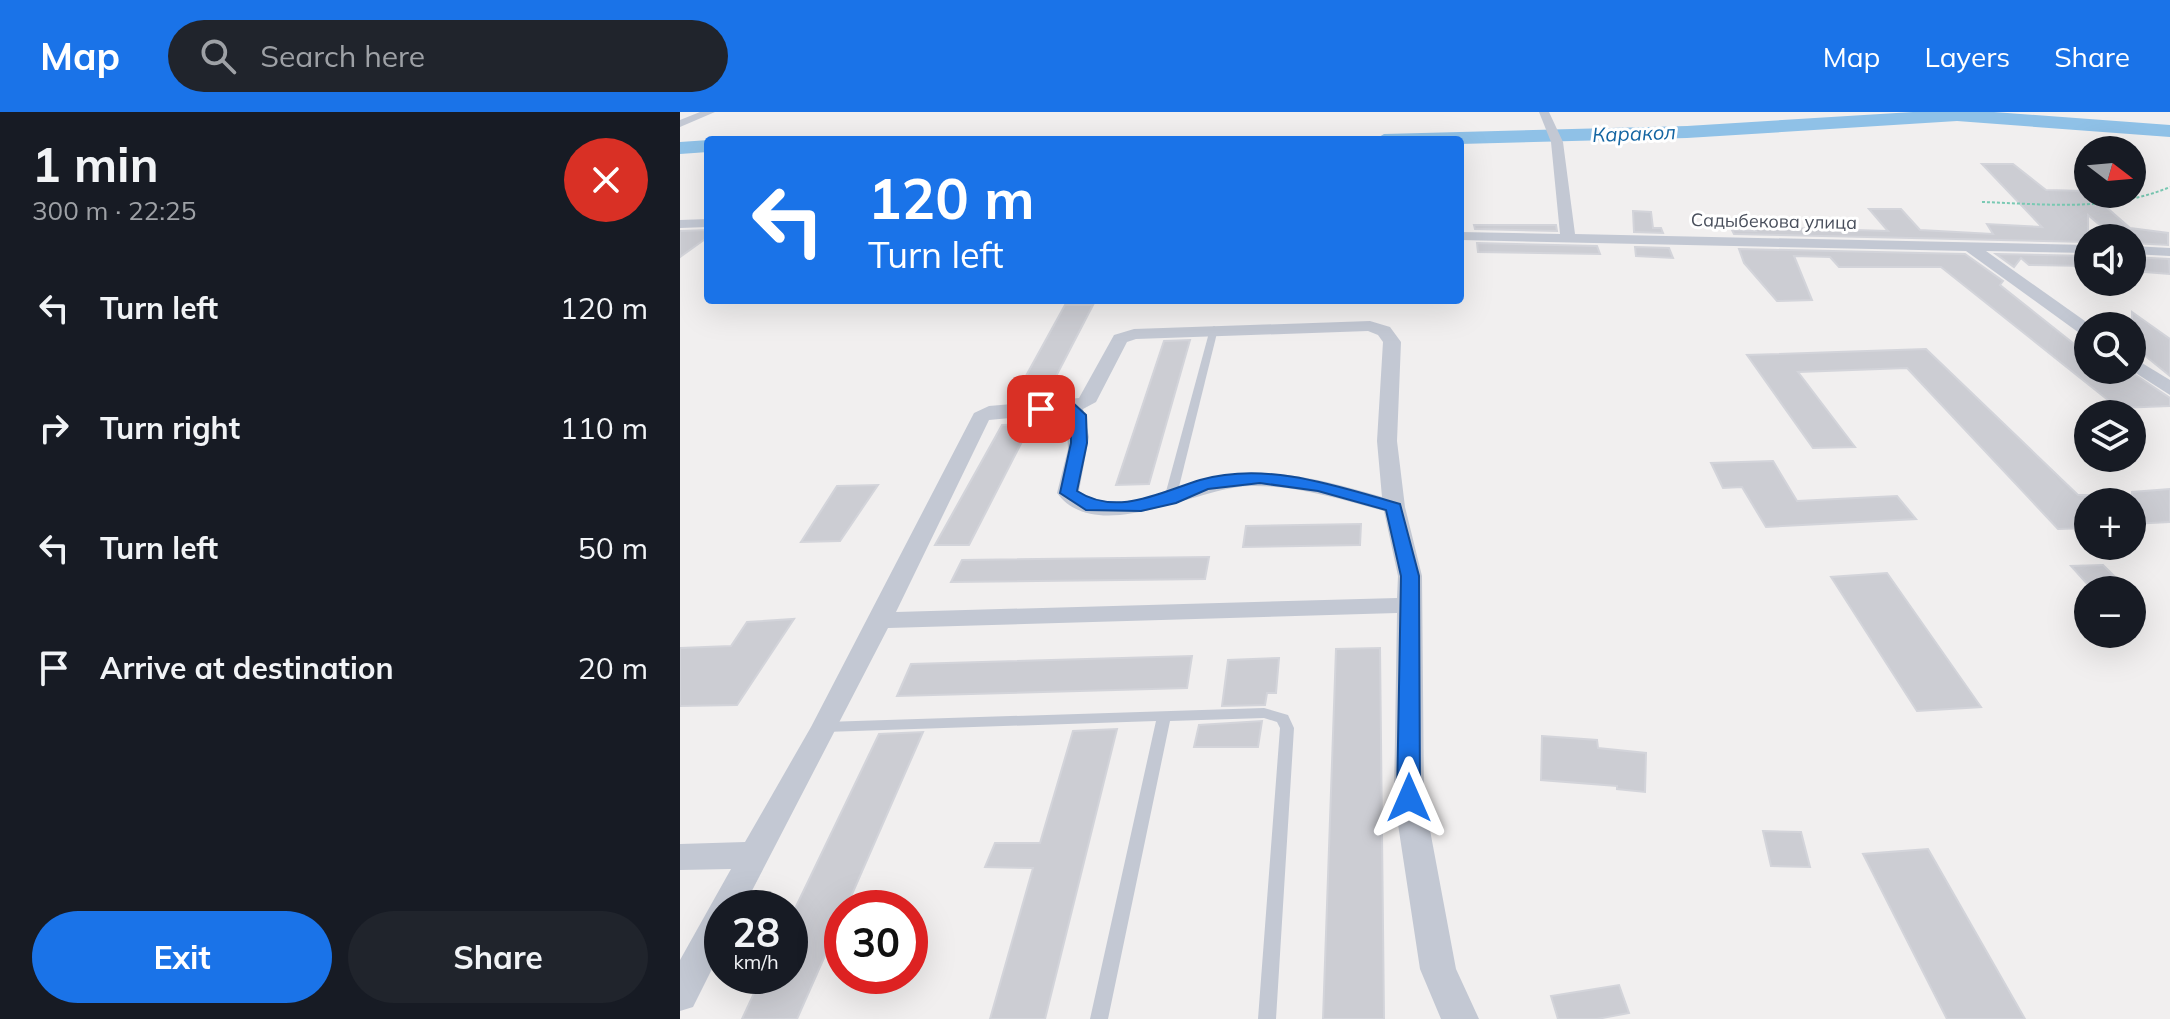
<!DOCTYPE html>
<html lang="en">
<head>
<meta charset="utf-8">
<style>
  body { margin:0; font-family:Mulish,sans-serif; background:#20242c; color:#f1f3f6; height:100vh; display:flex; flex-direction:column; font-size:30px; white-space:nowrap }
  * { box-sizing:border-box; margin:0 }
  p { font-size:26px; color:#9ea1a6 }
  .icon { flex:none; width:44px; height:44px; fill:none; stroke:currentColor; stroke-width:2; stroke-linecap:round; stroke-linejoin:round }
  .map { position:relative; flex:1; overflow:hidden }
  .details { display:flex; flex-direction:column; background:#171b24; width:680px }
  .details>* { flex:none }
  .hud { position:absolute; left:24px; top:24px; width:760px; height:168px; border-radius:8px; box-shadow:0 8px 32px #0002; background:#1a73e8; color:#fff; overflow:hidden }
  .needle { width:52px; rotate:106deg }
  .controls { position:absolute; left:1394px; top:24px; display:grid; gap:16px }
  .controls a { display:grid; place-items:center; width:72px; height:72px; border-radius:50%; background:#171b24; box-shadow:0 8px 32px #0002; font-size:40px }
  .speed { position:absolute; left:24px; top:778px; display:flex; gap:16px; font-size:40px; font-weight:700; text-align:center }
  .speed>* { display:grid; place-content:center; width:104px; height:104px; border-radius:50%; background:#171b24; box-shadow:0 8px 32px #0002; line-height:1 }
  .speed small { font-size:20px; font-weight:400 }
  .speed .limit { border:12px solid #d22; background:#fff; color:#111 }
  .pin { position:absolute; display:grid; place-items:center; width:68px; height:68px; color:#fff; margin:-34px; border-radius:16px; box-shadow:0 4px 12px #0006 }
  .me { position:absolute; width:88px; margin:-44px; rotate:0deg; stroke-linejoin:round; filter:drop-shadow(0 0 6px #0008) }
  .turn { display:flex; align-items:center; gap:28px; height:168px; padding:0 32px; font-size:36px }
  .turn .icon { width:104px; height:104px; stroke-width:2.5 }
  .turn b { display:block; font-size:56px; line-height:68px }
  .round { display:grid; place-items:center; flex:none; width:84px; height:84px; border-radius:42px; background:#20242c }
  .overview { display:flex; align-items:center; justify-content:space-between; height:136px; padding:0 32px }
  h1 { font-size:48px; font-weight:700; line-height:60px }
  .cta { display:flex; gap:16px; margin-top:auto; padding:16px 32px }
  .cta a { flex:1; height:92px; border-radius:48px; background:#1a73e8; color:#fff; font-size:32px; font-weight:700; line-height:92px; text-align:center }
  .cta a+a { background:#20242c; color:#f1f3f6 }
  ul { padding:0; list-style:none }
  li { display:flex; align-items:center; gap:24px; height:120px; padding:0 32px }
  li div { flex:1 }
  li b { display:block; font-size:30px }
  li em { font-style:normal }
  header { display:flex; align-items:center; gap:48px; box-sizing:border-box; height:112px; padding:0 40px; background:#1a73e8; color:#fff }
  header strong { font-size:38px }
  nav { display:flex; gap:44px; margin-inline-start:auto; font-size:28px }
  .search { width:560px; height:72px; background:#20242c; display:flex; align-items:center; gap:20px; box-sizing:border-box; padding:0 28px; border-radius:44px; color:#9ea1a6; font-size:30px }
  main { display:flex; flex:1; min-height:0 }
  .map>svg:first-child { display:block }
</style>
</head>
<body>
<header>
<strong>Map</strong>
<div class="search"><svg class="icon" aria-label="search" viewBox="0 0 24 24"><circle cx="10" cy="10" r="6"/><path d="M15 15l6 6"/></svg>Search here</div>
<nav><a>Map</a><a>Layers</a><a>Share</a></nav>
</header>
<main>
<section class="details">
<div class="overview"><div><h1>1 min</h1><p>300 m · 22:25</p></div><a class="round" style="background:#d93025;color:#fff"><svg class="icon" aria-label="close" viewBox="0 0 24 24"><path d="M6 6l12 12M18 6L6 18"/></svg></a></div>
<ul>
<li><svg class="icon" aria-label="left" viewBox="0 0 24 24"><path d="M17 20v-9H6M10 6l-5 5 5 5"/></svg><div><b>Turn left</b></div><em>120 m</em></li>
<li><svg class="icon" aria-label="right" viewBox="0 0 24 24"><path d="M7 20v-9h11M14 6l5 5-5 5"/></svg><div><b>Turn right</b></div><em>110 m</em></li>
<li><svg class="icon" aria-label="left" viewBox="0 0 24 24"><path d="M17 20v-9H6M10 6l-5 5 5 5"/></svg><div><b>Turn left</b></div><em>50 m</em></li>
<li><svg class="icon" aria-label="arrive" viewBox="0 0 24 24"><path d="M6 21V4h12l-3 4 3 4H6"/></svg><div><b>Arrive at destination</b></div><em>20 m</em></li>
</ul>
<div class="cta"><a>Exit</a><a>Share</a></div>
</section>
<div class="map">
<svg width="1490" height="907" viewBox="0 0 1490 907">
  <rect width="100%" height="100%" fill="#f1efef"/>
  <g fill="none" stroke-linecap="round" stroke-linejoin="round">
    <g fill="#8fc1e7" fill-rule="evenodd">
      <polygon points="1233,0 1314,0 1490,13 1490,25 1277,9 1007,26 780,32 780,28 694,28 704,22 1007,14"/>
      <polygon points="29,28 28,40 0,42 0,30"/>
    </g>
  </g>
  <g fill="#cccdd3" stroke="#d3d4da" stroke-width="2">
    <polygon points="1302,52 1333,52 1366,78 1408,79 1450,116 1488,121 1488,133 1452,131 1452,126 1435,126 1408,103 1408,130 1054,122 1052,118 1076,119 1074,115 1208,119 1189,97 1221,97 1240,118 1313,122 1307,112 1362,115"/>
    <polygon points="953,99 971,100 973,116 981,116 983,121 954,120"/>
    <polygon points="794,113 876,113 877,119 795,117"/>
    <polygon points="28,118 28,125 0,145 0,119"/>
    <polygon points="797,131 917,134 920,142 798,140"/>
    <polygon points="955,135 989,136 993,146 956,144"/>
    <polygon points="1059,137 1285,142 1323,169 1320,173 1408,243 1408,258 1448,258 1490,286 1490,294 1438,296 1261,155 1159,155 1150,145 1114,144 1132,188 1097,189 1064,151"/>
    <polygon points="1316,142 1408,144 1408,154 1349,153 1341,146 1334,155"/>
    <polygon points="1452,145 1489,147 1490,162 1452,159"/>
    <polygon points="385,193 413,193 372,272 341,273"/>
    <polygon points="1452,200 1490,227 1490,264 1452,233"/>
    <polygon points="510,228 469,372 436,373 484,229"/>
    <polygon points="1246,237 1398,383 1408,383 1408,416 1378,417 1227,256 1118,260 1175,335 1133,336 1067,243"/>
    <polygon points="351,312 289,433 255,433 322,313"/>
    <polygon points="1093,349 1117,389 1217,384 1236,407 1086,415 1062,375 1043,376 1031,351"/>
    <polygon points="198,373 160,429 121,430 157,374"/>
    <polygon points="1490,377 1490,410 1452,412 1452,380"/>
    <polygon points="681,412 680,433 563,435 566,414"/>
    <polygon points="529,445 525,467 271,470 282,448"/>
    <polygon points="1423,453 1442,472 1409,474 1391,454"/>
    <polygon points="1207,461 1301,595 1237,599 1151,465"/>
    <polygon points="114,507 57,593 0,594 0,536 51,534 67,510"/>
    <polygon points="700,536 704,907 643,907 656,537"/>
    <polygon points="512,544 507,576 217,584 231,552"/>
    <polygon points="599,546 596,581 587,581 585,593 542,594 548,548"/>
    <polygon points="582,609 578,635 514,635 519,613"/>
    <polygon points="437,617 365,907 310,907 353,756 305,755 315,731 360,731 393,619"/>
    <polygon points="243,620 166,796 162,796 162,805 117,907 62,907 82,864 110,864 110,807 199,622"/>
    <polygon points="862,624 917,628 918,636 966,641 965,680 937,677 937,674 861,668"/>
    <polygon points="1083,719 1121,720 1130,755 1091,754"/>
    <polygon points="1248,737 1345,907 1267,907 1183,742"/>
    <polygon points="939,873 949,901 917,907 878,907 871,884"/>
  </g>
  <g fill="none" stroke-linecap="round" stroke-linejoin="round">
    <path stroke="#79c9b3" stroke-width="2" stroke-dasharray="3 2" stroke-linecap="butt" d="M1302,90c63,2 128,10 188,-15"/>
    <g fill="#c3c8d3" fill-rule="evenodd">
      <polygon points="534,214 538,217 496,387 494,389 486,389 484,387 530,217"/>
      <polygon points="584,596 608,603 614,616 596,907 578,907 600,616 597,610 584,606 490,609 428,907 410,907 476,609 145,620 140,619 138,615 140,611 145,610"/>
    </g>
    <g fill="#c3c8d3" fill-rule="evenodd">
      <polygon points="20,0 35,0 0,15 0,8"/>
      <polygon points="859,0 869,0 883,30 895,122 1408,133 1408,141 1306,139 1412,214 1408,214 1408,224 1402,223 1286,139 780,128 780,120 880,122 871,30"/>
      <polygon points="28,107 28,115 0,116 0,108"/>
      <polygon points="1452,134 1490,136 1490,144 1452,142"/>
      <path d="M690,209l20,6 11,15 -4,99 8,66 17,69 2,222 32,171 23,50h-38l-21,-50 -26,-171 3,-185 -509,15 -145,280h-21v41l-29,58 -13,4v-51l51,-91 -51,1v-26l65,-2 66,-115 163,-314 15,-7 90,-8 35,-63 20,-6zM688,219l10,4 5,7 -6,99 5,56c-55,-16 -115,-33 -172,-19 -41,9 -91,40 -131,13l10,-54 -6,-28 13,-7 31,-60 9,-3zM386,301l2,36 -11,44c40,54 140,-6 193,-7 46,-1 90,13 134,25l14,65 -1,22 -501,14 93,-192z"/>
      <polygon points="1452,245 1490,268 1490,283 1451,258"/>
    </g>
  </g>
  <path fill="#1a73e8" stroke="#114b97" stroke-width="2" d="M392,290l14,13 1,28 -10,48c40,26 84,1 123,-11 66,-19 137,6 200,24l19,72 1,222 -3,6h-16l-4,-6 4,-222 -15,-66 -68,-19 -58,-8 -52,6 -32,14 -35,8 -55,-1 -26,-17 11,-50v-28l-3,-4 -27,3 -7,-5 7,-4z"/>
  <g text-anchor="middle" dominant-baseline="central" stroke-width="6" stroke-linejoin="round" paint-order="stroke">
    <g font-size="18" fill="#484e5b" stroke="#fff">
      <text transform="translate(1094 109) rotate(1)">Садыбекова улица</text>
    </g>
    <g font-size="20" font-style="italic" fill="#1465a2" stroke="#fff">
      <text transform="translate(954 21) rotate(-2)">Каракол</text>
    </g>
  </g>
</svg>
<div class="controls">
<a><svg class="needle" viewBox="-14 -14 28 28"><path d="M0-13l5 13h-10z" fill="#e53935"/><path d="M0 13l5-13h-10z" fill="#9ea1a6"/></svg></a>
<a><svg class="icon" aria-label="sound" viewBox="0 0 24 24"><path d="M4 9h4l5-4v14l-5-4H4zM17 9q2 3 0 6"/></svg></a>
<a><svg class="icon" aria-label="search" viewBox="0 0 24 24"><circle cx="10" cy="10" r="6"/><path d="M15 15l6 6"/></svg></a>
<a><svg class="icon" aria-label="layers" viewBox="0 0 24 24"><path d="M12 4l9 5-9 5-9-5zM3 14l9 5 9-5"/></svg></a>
<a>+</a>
<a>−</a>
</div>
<div class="speed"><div>28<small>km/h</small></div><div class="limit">30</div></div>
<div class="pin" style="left:361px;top:297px;background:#d93025"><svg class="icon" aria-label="arrive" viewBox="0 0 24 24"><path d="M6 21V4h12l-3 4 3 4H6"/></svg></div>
<svg class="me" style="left:729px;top:686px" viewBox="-20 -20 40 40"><path d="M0-17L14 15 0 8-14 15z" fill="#1a73e8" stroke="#fff" stroke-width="4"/></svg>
<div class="hud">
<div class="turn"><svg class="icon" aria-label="left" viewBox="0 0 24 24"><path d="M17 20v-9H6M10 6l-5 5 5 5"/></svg><div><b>120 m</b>Turn left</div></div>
</div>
</div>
</main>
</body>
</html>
